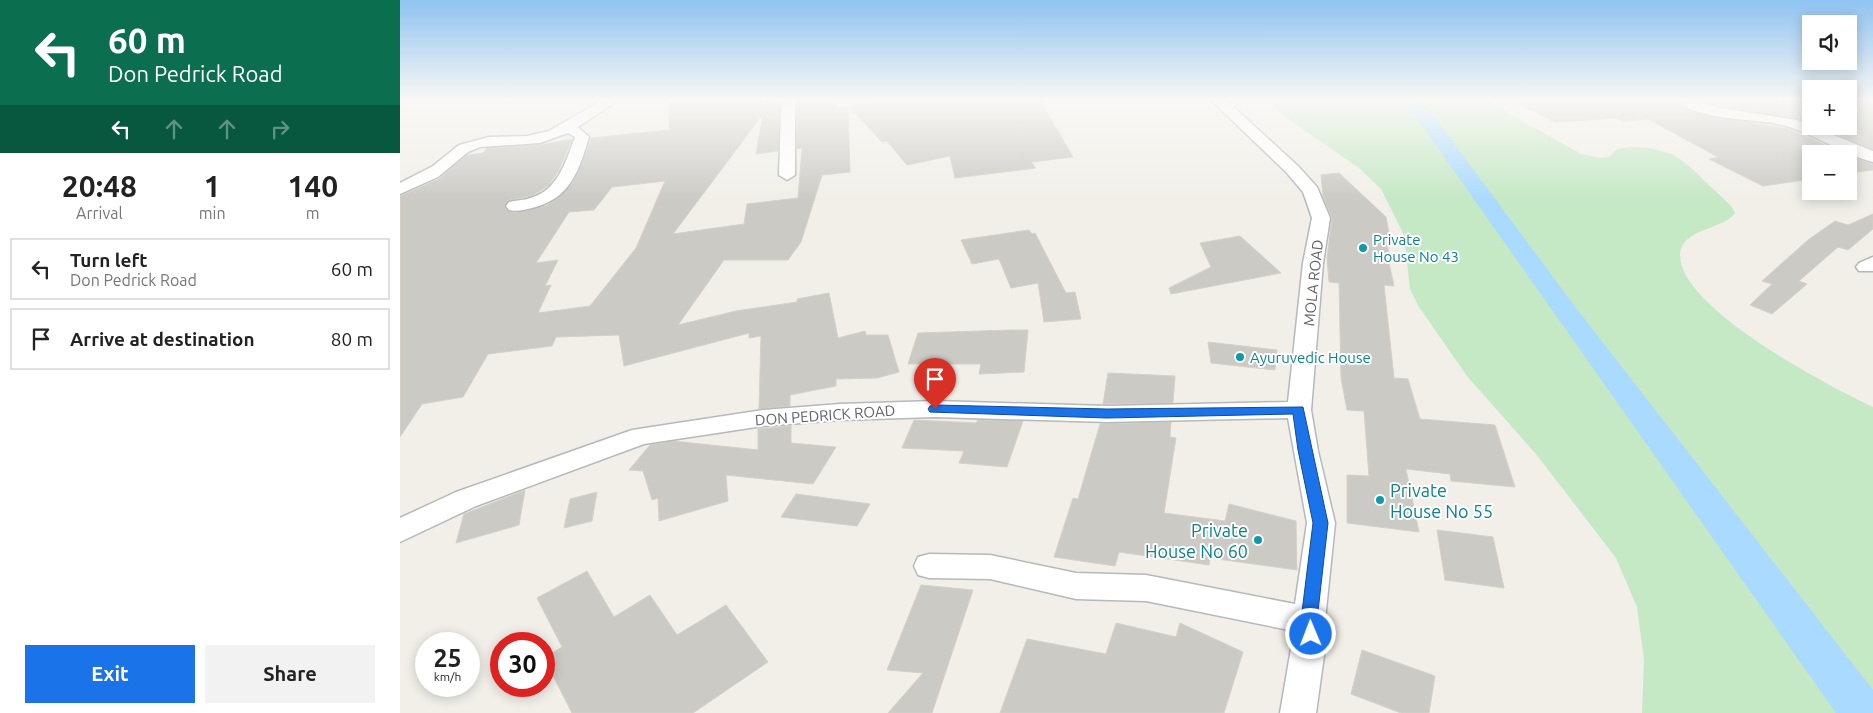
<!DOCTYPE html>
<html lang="en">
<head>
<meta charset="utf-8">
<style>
  body { margin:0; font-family:Ubuntu,sans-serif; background:#f2f2f2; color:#222; height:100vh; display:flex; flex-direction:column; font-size:19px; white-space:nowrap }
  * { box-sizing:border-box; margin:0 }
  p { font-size:16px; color:#767676 }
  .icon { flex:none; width:28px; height:28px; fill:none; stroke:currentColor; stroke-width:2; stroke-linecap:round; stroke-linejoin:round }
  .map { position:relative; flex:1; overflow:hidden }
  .side { display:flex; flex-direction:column; background:#fff; width:400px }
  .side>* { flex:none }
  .guide { background:#0b6e4f; color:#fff; overflow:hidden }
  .tools { position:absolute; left:1402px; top:15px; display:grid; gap:10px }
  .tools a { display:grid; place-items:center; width:55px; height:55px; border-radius:0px; background:#fff; box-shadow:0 2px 12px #0003; font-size:25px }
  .speed { position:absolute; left:15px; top:632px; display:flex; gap:10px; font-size:25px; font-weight:700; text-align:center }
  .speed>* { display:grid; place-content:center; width:65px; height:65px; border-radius:50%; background:#fff; box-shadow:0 2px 12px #0003; line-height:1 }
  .speed small { font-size:12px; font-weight:400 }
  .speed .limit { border:8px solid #d22; background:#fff; color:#111 }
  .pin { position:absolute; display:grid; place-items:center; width:42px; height:42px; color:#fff; margin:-51px -21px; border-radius:50% 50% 50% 0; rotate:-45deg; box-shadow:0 0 5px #0007 }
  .pin .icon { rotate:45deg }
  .me { position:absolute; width:55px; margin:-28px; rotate:359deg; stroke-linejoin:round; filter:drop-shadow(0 0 4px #0008) }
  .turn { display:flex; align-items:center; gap:18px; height:105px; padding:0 25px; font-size:22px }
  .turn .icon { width:65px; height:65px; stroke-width:2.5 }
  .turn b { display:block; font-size:35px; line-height:42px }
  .lanes { display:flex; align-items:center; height:48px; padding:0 25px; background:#0003; justify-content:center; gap:25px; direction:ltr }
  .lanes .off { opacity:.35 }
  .eta { display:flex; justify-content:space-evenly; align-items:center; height:85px; text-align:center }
  .eta b { font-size:30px; font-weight:700; line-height:35px }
  .button { display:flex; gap:10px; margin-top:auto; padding:10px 25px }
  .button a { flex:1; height:58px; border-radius:0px; background:#1a73e8; color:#fff; font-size:20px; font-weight:700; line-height:58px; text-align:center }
  .button a+a { background:#f2f2f2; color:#222 }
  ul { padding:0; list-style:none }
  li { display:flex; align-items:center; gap:15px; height:62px; margin:0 10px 8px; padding:0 15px; border:2px solid #e0e0e0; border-radius:0px }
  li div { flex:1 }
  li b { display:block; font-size:19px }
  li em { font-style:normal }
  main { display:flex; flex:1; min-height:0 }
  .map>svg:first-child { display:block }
</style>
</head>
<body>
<main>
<section class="side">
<div class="guide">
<div class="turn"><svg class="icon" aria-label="left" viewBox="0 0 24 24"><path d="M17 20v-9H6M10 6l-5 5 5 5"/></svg><div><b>60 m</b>Don Pedrick Road</div></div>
<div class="lanes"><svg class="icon" aria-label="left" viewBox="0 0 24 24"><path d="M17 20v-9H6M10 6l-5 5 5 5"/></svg><svg class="icon off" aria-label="ahead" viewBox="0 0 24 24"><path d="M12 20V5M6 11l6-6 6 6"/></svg><svg class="icon off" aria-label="ahead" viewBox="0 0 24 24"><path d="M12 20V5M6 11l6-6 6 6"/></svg><svg class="icon off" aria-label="right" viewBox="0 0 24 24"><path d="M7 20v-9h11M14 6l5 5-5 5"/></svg></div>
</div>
<div class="eta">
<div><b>20:48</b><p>Arrival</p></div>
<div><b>1</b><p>min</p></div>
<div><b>140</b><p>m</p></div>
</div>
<ul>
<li><svg class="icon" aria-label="left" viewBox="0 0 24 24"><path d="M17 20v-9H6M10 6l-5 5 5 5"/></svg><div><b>Turn left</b><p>Don Pedrick Road</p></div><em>60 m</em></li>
<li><svg class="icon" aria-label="arrive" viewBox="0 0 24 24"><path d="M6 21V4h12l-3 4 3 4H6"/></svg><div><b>Arrive at destination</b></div><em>80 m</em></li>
</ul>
<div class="button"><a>Exit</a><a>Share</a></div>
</section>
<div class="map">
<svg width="1473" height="713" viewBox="0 0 1473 713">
  <rect width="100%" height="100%" fill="#f1efe8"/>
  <path fill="#c5e8c5" d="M872,100h213l96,54 19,4 9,-1 8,-8 16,-2 18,1 21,6 15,10 44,42 4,7c-12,17 -54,15 -55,42 -1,53 150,132 193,152v306h-231l2,-53 -7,-53 -21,-49 -80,-104 -69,-78 -48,-69 -9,-18 -6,-54 -23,-46 -22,-21 -79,-55 -7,-6z"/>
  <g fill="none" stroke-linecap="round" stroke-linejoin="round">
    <polygon fill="#aadaff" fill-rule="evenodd" points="1004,100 1022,100 1176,308 1473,690 1473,713 1436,713"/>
  </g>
  <g fill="#cccac5" stroke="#d6d1c6" fill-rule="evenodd">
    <path d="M269,100h113l-3,7 -1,44 -22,3 7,-40 -90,120 71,-10 3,-20 51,-6 4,-50 -5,1v-42l3,-7h30l10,8 8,-1 2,65 -28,3 -21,67 -13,18h-64l-46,65 58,-14 61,-9v-3l32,-6 9,45 27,-7 1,4h22l11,37 -22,6 -41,1v7l-46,9v11l-31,3 2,-73 -12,2v-5l-125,33 -5,-31 -63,2 -4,9 -64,8 -25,43 -41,7 -22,33v-241l39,-17 28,-24 16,-2 4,-5 53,-3 32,-6 -13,31 -10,15 -17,11 -23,4 -5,6 4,5 7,2 31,-7 11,-7 16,-16 10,-21 8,-24 78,-8zM265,181l-29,67 -46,58 -52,7 13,-28 -6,1 13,-26 -22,3 33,-51 25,-2 18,-23z"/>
    <polygon points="481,100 640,100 673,157 631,162 636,168 555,178 550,156 507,165 487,141 482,142 449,106"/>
    <polygon points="1112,100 1275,100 1284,108 1307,116 1386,128 1445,154 1411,154 1411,179 1363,186 1309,159 1318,157 1248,119 1224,121 1217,118 1155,122"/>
    <polygon points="1300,100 1411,100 1411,124 1397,118 1321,106"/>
    <polygon points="1473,100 1473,149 1417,126 1449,126 1449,101"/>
    <polygon points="1449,155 1473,164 1473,170 1449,173"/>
    <polygon points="939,173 986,217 990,238 986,238 990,258 988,258 994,286 984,285 994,378 1008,379 1020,419 1095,425 1115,487 1051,481 1050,474 1006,469 1019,532 947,523 947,475 969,476 964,411 947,410 941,378 939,283 929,282 927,258 932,218 923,196 921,175"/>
    <polygon points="1473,214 1473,229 1448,250 1438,247 1399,281 1407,284 1372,314 1350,305 1372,284 1362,281 1408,240 1435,221 1448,225"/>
    <polygon points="629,230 632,234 635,233 666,293 675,292 681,319 644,322 638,283 611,288 599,259 572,264 561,240"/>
    <polygon points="840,236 881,273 771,294 769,288 811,267 800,243"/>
    <polygon points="611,330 628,330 624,372 579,374 581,364 508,364 518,333"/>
    <polygon points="808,342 877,350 875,370 811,363"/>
    <polygon points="708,373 775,376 773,403 703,404"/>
    <polygon points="514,420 576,423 578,420 623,421 607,467 559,463 564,451 502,448"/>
    <polygon points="771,422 770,437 776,438 764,513 825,521 829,504 896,521 897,570 810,558 809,565 719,552 715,566 654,557 673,498 678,499 700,424"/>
    <polygon points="391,426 391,443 436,447 413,484 326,475 328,501 259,521 258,498 252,500 243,471 229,470 250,445 273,441 358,450 358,429"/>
    <polygon points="125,490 119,525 56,543 64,514"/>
    <polygon points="197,492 192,521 164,528 170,499"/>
    <polygon points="396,494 470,504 457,526 381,517"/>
    <polygon points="1037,530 1093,537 1104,588 1045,580"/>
    <polygon points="187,571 214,617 250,595 277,635 326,605 368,662 293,713 172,713 144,658 162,647 137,598"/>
    <polygon points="521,585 573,590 532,713 488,713 523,673 487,670"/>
    <polygon points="716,623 776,637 780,623 843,652 824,713 600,713 627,639 706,654"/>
    <polygon points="962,650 1035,676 1029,713 1001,713 951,694"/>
  </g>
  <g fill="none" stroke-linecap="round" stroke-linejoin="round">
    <g stroke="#b5b8bc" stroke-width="3">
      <g id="minor">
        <path d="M202,100h16l-40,27 11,10c-10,34 -19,62 -57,71 -8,2 -15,4 -23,2l-3,-4 3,-4c9,-2 19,-2 27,-6 23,-9 31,-38 39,-59l-7,-4 -28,10 -60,4 -12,5 -30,25 -38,17v-11l33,-17 26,-21 30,-8 38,-1 22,-5z"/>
        <polygon points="384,100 398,100 395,107 395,175 387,180 379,175 381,107"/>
        <polygon points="811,100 826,100 898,166 917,187 930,218 923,263 911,410 918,451 935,523 925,620 927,634 916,713 880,713 894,631 746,601 676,599 590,579 529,578 518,575 514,566 518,557 529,554 590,555 676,573 746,575 895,604 907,523 888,418 707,422 535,417 440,420 363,426 244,444 76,506 0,542 0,518 56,492 232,430 363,410 440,404 535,401 707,406 888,402 903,263 912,218 903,192 886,172"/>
        <path d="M1277,100h17l27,8 76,12 76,31v11c-35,-9 -64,-33 -100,-39 -23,-4 -81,-4 -96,-23z"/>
        <polygon points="1473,257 1473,271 1459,271 1456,267 1459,263"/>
      </g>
    </g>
    <use href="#minor" fill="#fff" fill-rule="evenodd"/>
  </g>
  <linearGradient id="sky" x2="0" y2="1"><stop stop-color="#8fc3f1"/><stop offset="0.5" stop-color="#f9f8f5"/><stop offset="1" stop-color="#f9f8f5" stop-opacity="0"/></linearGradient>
  <rect width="1473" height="200" fill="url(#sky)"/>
  <polygon fill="#1a73e8" stroke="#114b97" points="535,405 707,409 903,407 928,523 917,620 919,634 917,640 911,642 905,640 901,620 913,523 898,450 893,414 707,418 530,412 528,409 530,406"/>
  <g fill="#0f9aa8" stroke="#fff" stroke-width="2">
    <circle cx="963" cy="248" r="5"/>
    <circle cx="840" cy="357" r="5"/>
    <circle cx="980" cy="500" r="5"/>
    <circle cx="858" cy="540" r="5"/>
  </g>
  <g text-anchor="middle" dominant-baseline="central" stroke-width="4" stroke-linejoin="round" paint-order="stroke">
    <g font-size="15" fill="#0d838f" stroke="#fff" text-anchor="start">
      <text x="973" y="239">Private<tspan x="973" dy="17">House No 43</tspan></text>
      <text x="850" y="357">Ayuruvedic House</text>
    </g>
    <g font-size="15" fill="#5f6368" stroke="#fff">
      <text transform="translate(913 283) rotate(-84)">MOLA ROAD</text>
      <text transform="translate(425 415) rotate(-4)">DON PEDRICK ROAD</text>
    </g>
    <g font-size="18" fill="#0d838f" stroke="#fff" text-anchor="start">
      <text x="990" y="490">Private<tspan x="990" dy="21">House No 55</tspan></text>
      <text x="848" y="530" text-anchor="end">Private<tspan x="848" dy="21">House No 60</tspan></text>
    </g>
  </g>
</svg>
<div class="tools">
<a><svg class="icon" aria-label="sound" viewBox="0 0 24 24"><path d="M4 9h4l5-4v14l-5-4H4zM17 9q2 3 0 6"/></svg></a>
<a>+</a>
<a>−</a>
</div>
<div class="speed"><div>25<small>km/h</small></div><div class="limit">30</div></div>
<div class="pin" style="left:535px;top:409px;background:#d93025"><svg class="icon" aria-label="arrive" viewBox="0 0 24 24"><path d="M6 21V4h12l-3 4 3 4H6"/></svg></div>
<svg class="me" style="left:911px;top:634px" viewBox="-20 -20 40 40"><circle r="17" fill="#1a73e8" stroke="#fff" stroke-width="3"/><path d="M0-11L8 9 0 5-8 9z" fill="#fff"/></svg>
</div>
</main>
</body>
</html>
